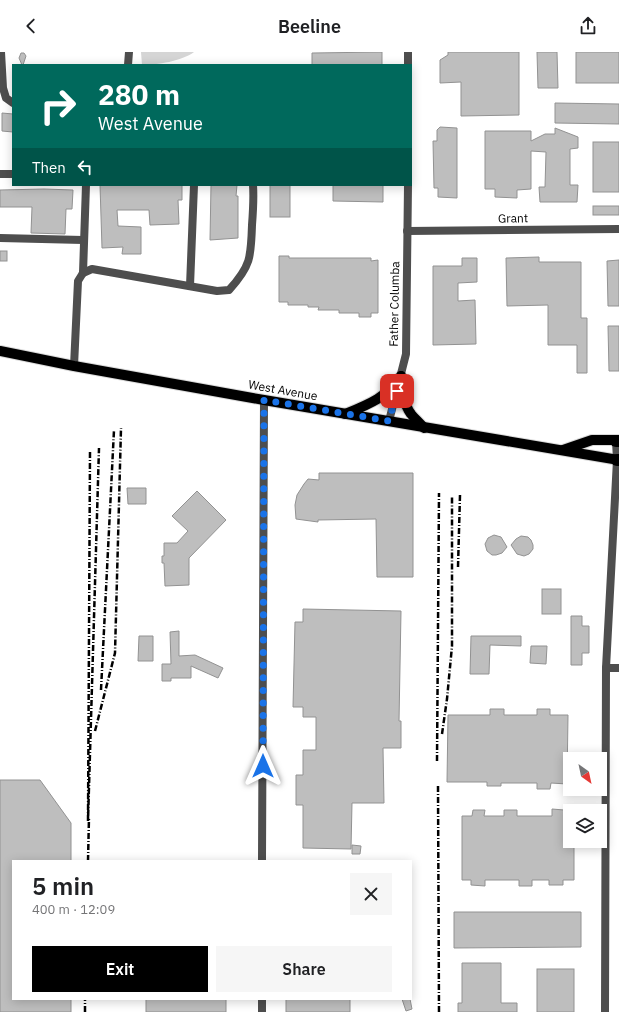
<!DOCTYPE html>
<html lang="en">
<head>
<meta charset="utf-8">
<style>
  body { margin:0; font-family:"IBM Plex Sans",sans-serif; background:#f6f6f6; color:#202124; height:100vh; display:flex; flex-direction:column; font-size:15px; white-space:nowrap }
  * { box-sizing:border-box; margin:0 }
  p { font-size:13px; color:#757577 }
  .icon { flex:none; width:22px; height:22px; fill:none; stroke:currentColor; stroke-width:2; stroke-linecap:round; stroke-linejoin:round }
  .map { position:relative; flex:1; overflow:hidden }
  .drawer { position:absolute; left:12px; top:808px; width:400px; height:140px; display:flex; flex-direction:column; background:#fff; border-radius:0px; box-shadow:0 2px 10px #0003 }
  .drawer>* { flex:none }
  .guide { position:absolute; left:12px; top:12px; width:400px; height:122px; border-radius:0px; box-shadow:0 2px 10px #0003; background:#00695c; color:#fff; overflow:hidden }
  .needle { width:26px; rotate:147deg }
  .controls { position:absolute; left:563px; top:700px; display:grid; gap:8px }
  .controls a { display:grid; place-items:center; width:44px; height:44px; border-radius:0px; background:#fff; box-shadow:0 2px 10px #0003; font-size:20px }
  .pin { position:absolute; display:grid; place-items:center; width:34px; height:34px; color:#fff; margin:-17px; border-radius:8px; box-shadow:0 2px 6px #0006 }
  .me { position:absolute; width:44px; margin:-22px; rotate:0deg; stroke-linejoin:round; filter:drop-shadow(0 0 3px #0008) }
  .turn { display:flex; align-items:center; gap:14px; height:84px; padding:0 20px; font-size:18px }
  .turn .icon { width:52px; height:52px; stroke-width:2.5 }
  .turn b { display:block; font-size:28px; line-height:34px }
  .then { display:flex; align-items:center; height:38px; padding:0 20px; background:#0003; gap:8px; font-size:15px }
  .round { display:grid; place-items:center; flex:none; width:42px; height:42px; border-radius:0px; background:#f6f6f6 }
  .overview { display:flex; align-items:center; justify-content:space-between; height:68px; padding:0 20px }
  h1 { font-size:24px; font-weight:600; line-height:30px }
  .action { display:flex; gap:8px; margin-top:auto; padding:8px 20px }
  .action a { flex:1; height:46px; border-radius:0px; background:#000; color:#fff; font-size:16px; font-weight:600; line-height:46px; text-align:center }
  .action a+a { background:#f6f6f6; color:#202124 }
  header { display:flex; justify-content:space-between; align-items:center; height:52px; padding:0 20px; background:#fff; font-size:18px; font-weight:600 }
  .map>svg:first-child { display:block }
</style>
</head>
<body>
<header><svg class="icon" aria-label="back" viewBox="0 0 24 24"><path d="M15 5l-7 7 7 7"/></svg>Beeline<svg class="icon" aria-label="share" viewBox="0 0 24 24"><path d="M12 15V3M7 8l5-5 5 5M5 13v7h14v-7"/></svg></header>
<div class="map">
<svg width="619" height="960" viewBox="0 0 619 960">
  <rect width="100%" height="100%" fill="#fff"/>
  <path fill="#d5d5d5" d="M141,0h53c-12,9 -37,13 -52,13z"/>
  <g fill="#bebebe" stroke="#929292">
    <polygon points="382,0 382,13 312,13 312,1"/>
    <polygon points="448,0 519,0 519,63 461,64 461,30 440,31 440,8 448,3"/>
    <polygon points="537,0 557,0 558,36 538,36"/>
    <rect x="576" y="0" width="43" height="31"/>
    <polygon points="21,1 24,1 26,4 23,13 22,13 19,6"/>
    <polygon points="555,51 619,52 619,72 555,71"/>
    <polygon points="2,61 13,62 13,80 2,79"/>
    <polygon points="440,75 457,76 457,146 438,145 438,136 434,136 433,89 437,89 437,78"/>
    <polygon points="555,76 578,85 578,96 570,97 570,133 578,133 577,150 540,150 539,135 545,135 546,100 531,99 531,137 517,138 517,146 495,145 495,137 485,137 485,79 531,79 531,89 545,82 555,82"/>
    <rect x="593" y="90" width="26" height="50"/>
    <polygon points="100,133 182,133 182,148 178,148 179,172 150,173 149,158 117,158 118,174 141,175 141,202 122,202 123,195 102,196"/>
    <polygon points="211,133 237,133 236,144 238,144 238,186 210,188"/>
    <rect x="270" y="133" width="20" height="32"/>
    <polygon points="333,133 383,133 383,150 333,149"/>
    <polygon points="44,137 73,138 72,157 66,157 65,182 31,181 32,155 0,155 0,138"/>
    <rect x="593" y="154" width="26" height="9"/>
    <rect x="0" y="199" width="7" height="10"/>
    <polygon points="279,204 289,204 289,206 371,206 371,209 378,208 378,261 371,261 371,265 359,265 359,261 339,261 339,258 318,258 319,255 308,255 308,253 288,253 288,250 279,250"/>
    <polygon points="539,205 539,210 581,210 581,266 587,266 587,321 577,321 577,293 548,293 548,253 507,254 506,206"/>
    <polygon points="462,206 477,206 477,230 458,231 458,249 475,248 476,292 433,293 433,214 462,214"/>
    <polygon points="619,208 619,254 608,254 607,209"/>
    <polygon points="608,274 619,274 619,319 609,319"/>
    <polygon points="319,421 413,421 413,525 377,525 376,467 318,468 318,470 296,467 295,453 297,443 304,432 308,427 319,428"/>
    <polygon points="127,436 146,436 146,452 128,452"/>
    <polygon points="197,439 226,468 189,506 189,533 165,534 164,511 162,511 162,504 164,504 164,491 177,491 188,479 172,464"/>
    <polygon points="494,483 501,485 507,495 502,501 496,503 492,503 487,499 485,492 488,486"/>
    <polygon points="521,484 528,485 531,488 533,493 533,497 529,502 524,504 517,502 511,493 516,487"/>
    <rect x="542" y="537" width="19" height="25"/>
    <polygon points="303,557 401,559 399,669 401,669 401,696 383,696 384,751 352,751 351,797 303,796 303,753 296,753 296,723 303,723 303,698 316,698 316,665 303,665 303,655 293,655 295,570 303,570"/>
    <polygon points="571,564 582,564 582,574 589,574 589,601 582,601 582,613 571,613"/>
    <polygon points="179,579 179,604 195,603 223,616 218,626 191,614 191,626 171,626 171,629 162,629 162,612 171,612 170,580"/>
    <polygon points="139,584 153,584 153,609 138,609"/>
    <polygon points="471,584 521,584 521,594 490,593 489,622 470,622"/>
    <polygon points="531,594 547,594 546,612 530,611"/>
    <polygon points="490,657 504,657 504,663 537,663 537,657 550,657 550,663 568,663 567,732 551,731 550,737 537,737 537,731 501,731 501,734 487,734 487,730 447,730 448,663 490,663"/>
    <polygon points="0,728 40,728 71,771 71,809 13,809 13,947 71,947 71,960 0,960"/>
    <polygon points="552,757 564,758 564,764 570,763 570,789 574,789 574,828 563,828 563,833 549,833 549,828 532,828 532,834 519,834 519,828 485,828 485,834 471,833 471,828 462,828 462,764 472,764 473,758 485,758 484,764 504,764 504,758 517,758 517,764 552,764"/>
    <polygon points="352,793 361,794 360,802 352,802"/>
    <polygon points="454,860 581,860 581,895 454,896"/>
    <polygon points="462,911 501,911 501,951 517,951 517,960 458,960 458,951 462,951"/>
    <rect x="537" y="917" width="37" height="43"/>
    <rect x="146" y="947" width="80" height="13"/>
    <rect x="286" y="947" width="64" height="13"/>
    <polygon points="402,947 410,947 412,957 406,959"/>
  </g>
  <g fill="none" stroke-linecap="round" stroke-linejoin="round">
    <g stroke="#dbdbdb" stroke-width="12">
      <g id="primary">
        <polyline points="0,299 74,314 264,348 619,408"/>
        <path d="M401,324c1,13 2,27 10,38 4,5 9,9 13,14"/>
        <path d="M345,362c22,-9 43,-17 56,-38"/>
        <polyline points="563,398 592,388 619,388"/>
      </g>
    </g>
    <g stroke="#dbdbdb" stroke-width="14">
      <g id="highway">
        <polyline points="616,389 619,389"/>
        <polyline points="617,408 619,408"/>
      </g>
    </g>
    <g stroke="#4e4e4e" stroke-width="8">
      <polyline points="1,0 3,36 6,46 13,51"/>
      <polyline points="128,13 129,0"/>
      <polyline points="408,13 408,0"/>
      <polyline points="0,122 13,122"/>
      <polyline points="407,179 619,177"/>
      <polyline points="0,186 83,188"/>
      <path d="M83,221l9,-4 125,22 12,-1c22,-24 22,-33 23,-65 1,-13 2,-26 1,-40"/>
      <polyline points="190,234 194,133"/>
      <polyline points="74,314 78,229 83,221 86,133"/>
      <polyline points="389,369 406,302 408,133"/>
      <polyline points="606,616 619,616"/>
      <polyline points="262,809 264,348"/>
      <polyline points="262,960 262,947"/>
      <polyline points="605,960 606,616 617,408 616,389"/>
    </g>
    <use href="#primary" stroke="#000" stroke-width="10"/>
    <use href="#highway" stroke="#000" stroke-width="12"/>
    <g stroke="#000" stroke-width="2.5" stroke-dasharray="6 2 1 2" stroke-linecap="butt">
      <polyline points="90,400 88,769 99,396"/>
      <polyline points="458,515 460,443"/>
      <polyline points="101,638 114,378"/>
      <polyline points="95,679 115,601 121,376"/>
      <polyline points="442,682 447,647 452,594 452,444"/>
      <polyline points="437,709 439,441"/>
      <polyline points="438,734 439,960"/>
      <polyline points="88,809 89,765"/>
      <polyline points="85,960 85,947"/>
    </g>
  </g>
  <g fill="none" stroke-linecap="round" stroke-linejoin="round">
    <polyline stroke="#1a73e8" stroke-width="7" stroke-dasharray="0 12.6" points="263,714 264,348 389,369 397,339"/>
  </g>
  <g text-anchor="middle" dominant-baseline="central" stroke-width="3" stroke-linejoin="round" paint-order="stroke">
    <g font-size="12" fill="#000" stroke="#fff">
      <text transform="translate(513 166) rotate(-1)">Grant</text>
      <text transform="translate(394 252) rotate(-89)">Father Columba</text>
      <text transform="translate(283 338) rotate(10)">West Avenue</text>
    </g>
  </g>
</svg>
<div class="controls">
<a><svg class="needle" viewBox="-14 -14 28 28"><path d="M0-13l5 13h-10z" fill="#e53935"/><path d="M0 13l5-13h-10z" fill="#757577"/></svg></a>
<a><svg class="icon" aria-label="layers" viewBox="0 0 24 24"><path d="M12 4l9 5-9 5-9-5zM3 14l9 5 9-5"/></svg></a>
</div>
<div class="pin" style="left:397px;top:339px;background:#d93025"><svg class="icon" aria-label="arrive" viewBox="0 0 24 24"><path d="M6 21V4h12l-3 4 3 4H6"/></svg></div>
<svg class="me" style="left:263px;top:714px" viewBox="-20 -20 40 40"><path d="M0-17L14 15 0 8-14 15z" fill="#1a73e8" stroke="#fff" stroke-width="4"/></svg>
<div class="guide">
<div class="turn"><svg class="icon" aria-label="right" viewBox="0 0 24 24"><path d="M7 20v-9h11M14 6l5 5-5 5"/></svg><div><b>280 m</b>West Avenue</div></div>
<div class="then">Then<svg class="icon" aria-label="left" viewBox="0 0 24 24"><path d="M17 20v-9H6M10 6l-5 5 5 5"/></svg></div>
</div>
<section class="drawer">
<div class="overview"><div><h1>5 min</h1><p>400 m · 12:09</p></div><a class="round"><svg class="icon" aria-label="close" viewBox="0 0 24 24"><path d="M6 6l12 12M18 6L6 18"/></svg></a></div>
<div class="action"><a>Exit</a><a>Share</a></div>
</section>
</div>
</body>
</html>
